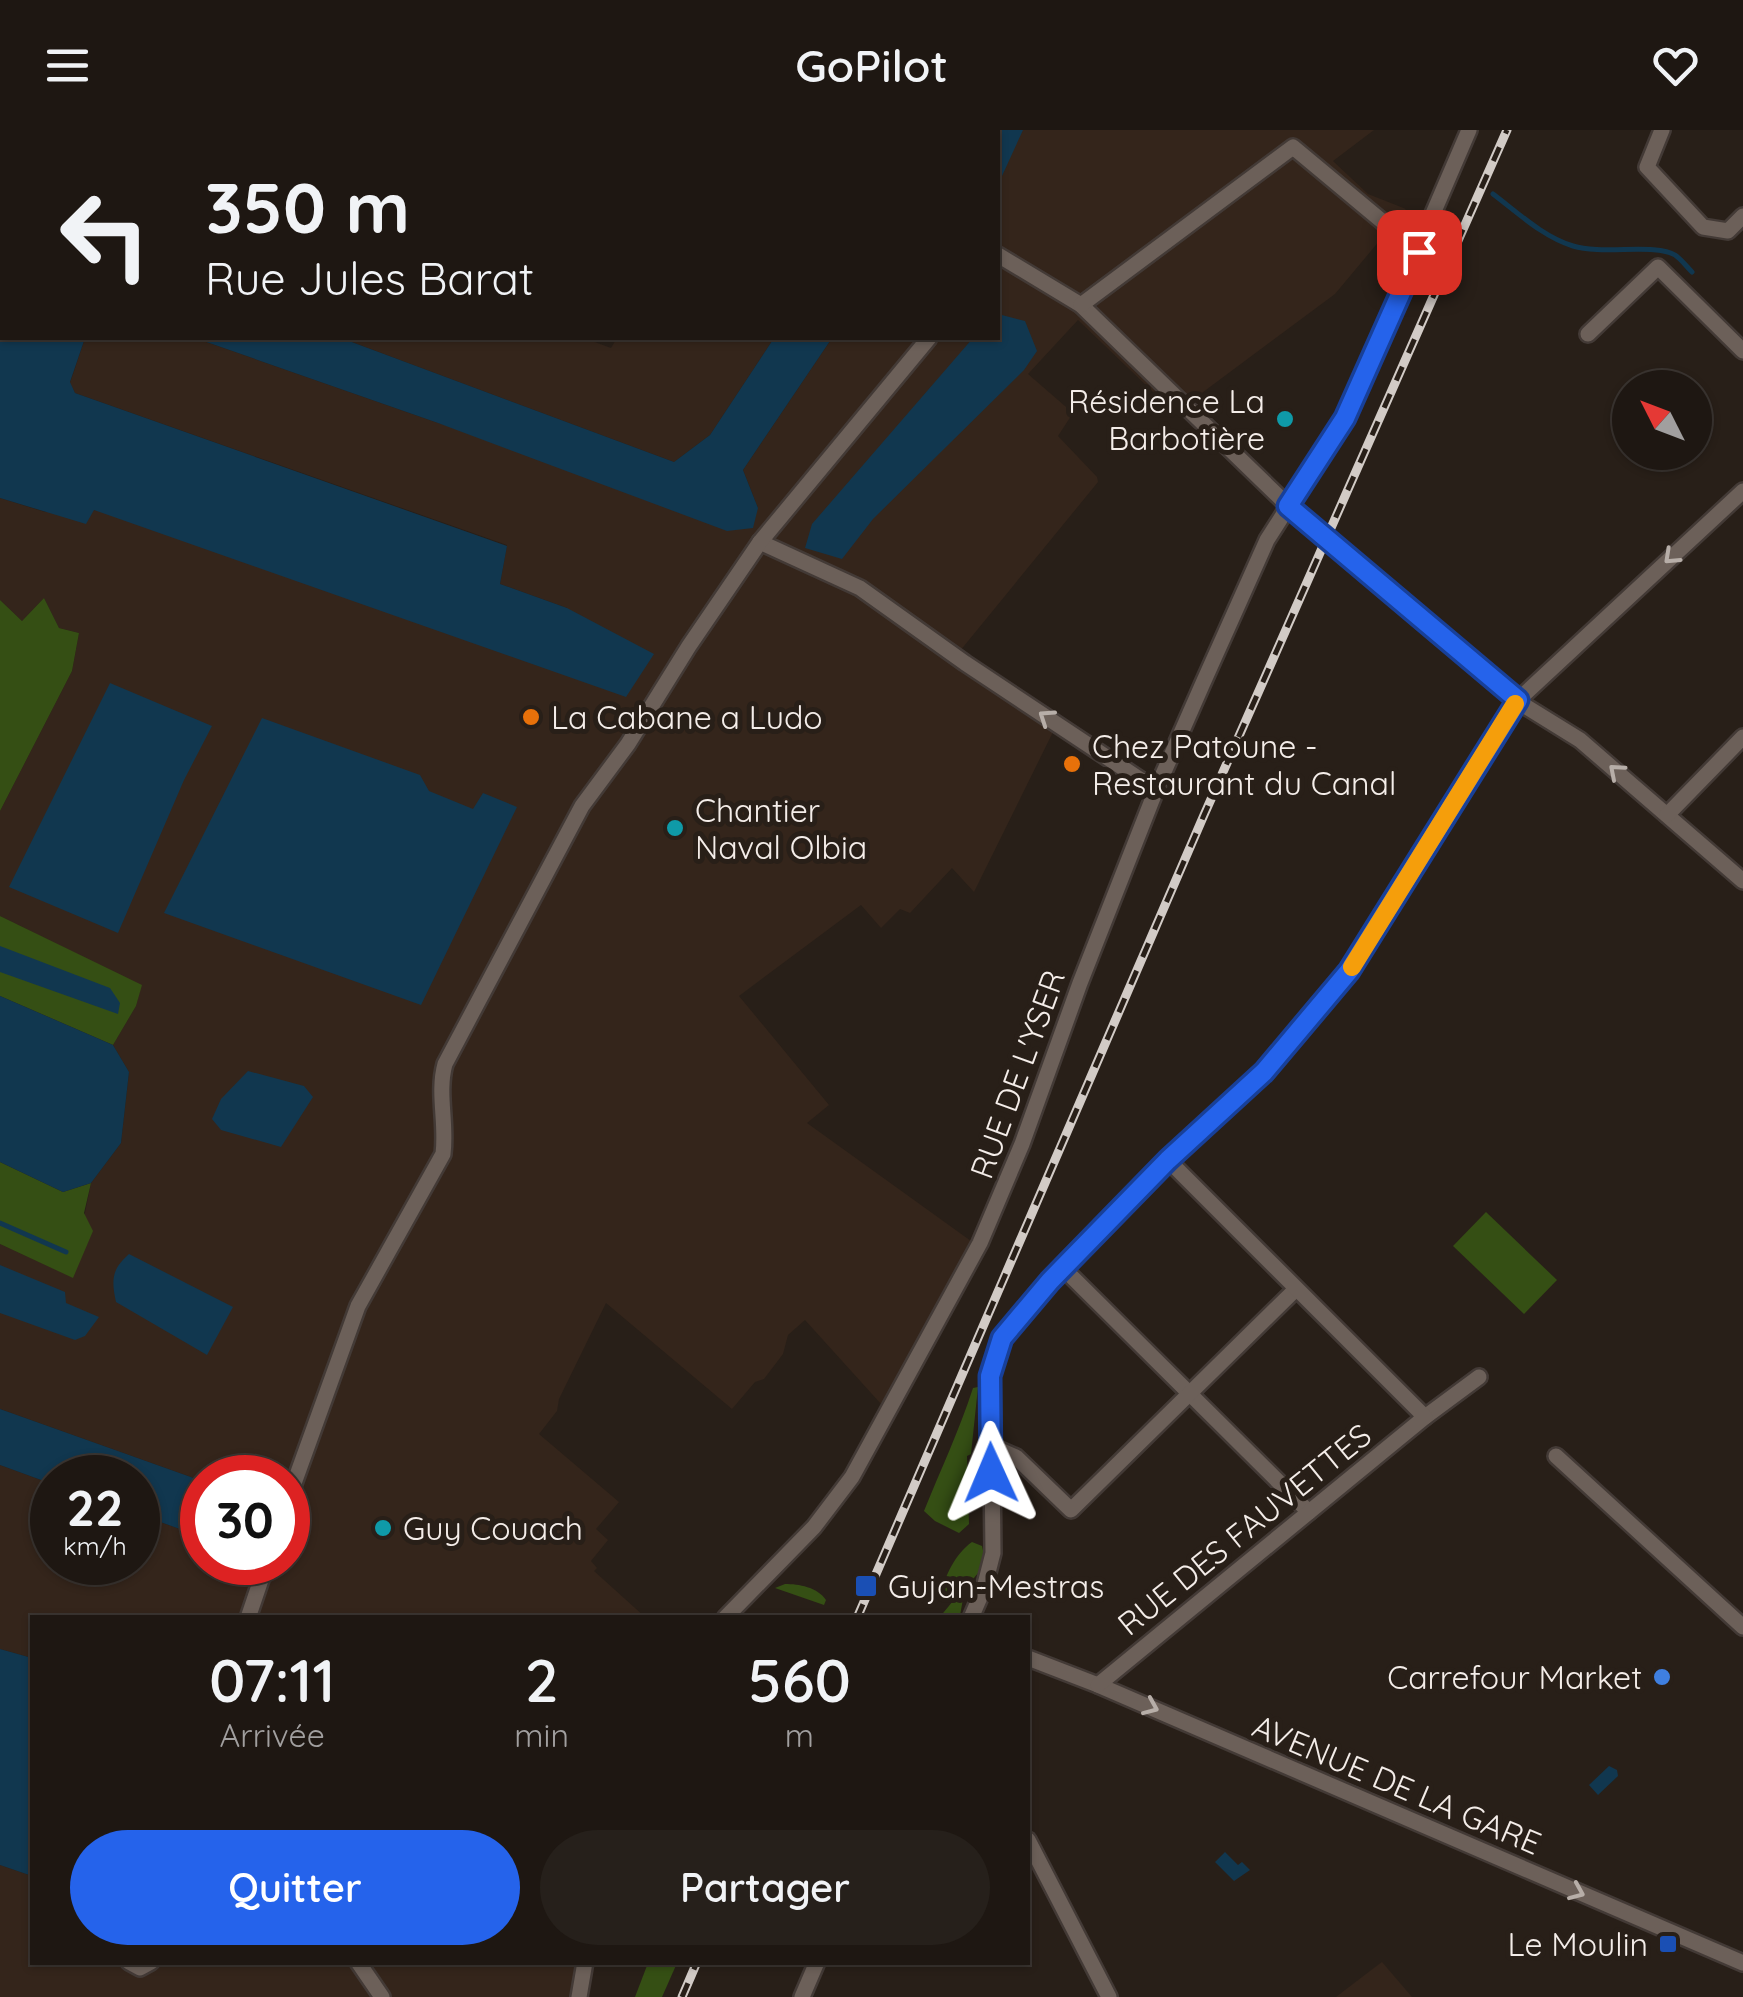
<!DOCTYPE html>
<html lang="fr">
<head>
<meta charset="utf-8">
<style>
  body { margin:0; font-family:Quicksand,sans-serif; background:#26201b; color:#f1f3f6; height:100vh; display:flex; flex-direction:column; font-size:38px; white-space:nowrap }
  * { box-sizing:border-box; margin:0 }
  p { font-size:32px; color:#a19f9f }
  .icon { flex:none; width:55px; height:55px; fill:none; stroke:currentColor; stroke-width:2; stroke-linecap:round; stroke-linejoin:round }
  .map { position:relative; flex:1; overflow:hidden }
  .side { position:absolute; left:30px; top:1485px; width:1000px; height:350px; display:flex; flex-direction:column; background:#1e1712; border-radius:0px; box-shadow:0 2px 8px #0004,0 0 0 2px #3c3632 }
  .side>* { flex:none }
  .top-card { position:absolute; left:0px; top:0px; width:1000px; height:210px; box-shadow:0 2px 8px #0004,0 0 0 2px #3c3632; background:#1e1712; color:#f1f3f6; overflow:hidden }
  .needle { width:65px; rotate:312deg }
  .fabs { position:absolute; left:1612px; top:240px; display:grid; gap:20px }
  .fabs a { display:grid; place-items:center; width:100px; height:100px; border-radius:50%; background:#1e1712; box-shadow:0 2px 8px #0004,0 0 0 2px #3c3632; font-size:50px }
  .speed { position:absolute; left:30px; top:1325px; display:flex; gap:20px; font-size:50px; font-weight:700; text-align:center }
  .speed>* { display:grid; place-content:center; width:130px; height:130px; border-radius:50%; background:#1e1712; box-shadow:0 2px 8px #0004,0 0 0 2px #3c3632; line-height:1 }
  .speed small { font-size:25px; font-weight:400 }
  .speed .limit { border:15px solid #d22; background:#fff; color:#111 }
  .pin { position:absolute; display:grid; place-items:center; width:85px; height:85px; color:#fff; margin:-42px; border-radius:20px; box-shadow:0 5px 15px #0006 }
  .me { position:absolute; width:110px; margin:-55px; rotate:359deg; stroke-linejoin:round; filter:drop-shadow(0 0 8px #0008) }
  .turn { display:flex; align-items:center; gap:35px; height:210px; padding:0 40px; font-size:45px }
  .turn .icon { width:130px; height:130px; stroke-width:2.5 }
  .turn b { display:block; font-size:70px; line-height:85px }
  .eta { display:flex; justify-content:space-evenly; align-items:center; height:170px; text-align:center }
  .eta b { font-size:60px; font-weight:600; line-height:70px }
  .action { display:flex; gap:20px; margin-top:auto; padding:20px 40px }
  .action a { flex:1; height:115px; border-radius:60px; background:#2563eb; color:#fff; font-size:40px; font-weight:600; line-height:115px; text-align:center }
  .action a+a { background:#26201b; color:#f1f3f6 }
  header { display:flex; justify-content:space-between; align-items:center; height:130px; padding:0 40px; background:#1e1712; font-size:45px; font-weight:600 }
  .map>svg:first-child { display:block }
</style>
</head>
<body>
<header><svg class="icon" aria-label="menu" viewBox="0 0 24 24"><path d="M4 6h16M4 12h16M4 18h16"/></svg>GoPilot<svg class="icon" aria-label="heart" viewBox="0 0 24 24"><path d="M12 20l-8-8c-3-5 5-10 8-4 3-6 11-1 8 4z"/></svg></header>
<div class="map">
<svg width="1743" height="1867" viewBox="0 0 1743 1867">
  <rect width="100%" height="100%" fill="#281f18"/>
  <g fill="#34251b">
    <polygon points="246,0 1374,0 1333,31 1368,64 1406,79 1335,164 1175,283 1078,190 1028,244 1073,283 1058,306 1097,347 1098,352 955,527 1053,602 974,762 952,738 910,783 900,779 881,798 861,775 739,866 829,975 807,993 971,1111 946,1177 930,1208 881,1274 805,1190 788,1205 783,1224 764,1249 755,1252 732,1279 606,1173 559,1269 557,1281 539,1304 619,1372 596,1399 608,1410 591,1431 597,1438 594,1441 645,1487 32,1488 32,1528 0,1519 0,1335 52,1354 52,1432 138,1432 138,1384 202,1407 202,1432 288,1432 288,1348 202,1348 202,1351 0,1279 0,1114 72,1147 91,1053 121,1013 129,942 113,915 136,876 141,856 0,786 0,681 72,541 79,503 59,498 44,468 22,491 0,470 0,368 45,382 94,380 567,478 500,454 507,415 75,263 70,253 85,208 195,208 438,293 758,378 743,340 832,208 998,208 998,2 245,2"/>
    <polygon points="341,208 584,208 611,218 617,208 774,208 710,305 674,332"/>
    <polygon points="0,1735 32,1746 32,1832 576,1833 572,1867 0,1867"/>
    <polygon points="1382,1832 1412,1867 1336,1867 1370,1841"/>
  </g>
  <g fill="#354f14">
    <polygon points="44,468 59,498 79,503 72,541 0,681 0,470 22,491"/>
    <polygon points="0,786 142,855 136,876 113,915 0,866"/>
    <polygon points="0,1032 63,1062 91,1053 84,1083 93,1101 73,1148 0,1114"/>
    <polygon points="1486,1082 1557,1150 1524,1184 1453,1116"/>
    <path d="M978,1257l-7,67 -4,2 2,68 -10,9 -24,-12 -11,-10c17,-42 35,-80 49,-123z"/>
    <path d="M972,1412l10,4c5,20 -1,23 -12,37 -7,9 -8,23 -10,33l-21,2 14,-17 -13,-5c5,-20 15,-42 32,-54z"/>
    <path d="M785,1454c14,0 32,3 41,16l-2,5 -49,-17z"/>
    <polygon points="648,1833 677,1833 662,1867 635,1867"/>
  </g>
  <g fill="#11374f">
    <polygon points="0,0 222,2 2,2 2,208 85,208 70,252 75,263 507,416 500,454 567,478 654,524 626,567 94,380 86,394 0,368"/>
    <polygon points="982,0 1023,0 1002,46 998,44 998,2 982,2"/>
    <polygon points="998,184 1025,191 1037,221 1024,240 873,389 842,429 805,418 812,394 973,208 998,208"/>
    <polygon points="195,208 341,208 674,332 710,305 774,208 832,208 743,340 758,378 753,398 727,401 438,293"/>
    <polygon points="110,553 212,596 184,650 118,803 9,757"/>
    <polygon points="262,588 420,645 429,661 473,679 483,663 517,677 421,875 164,783"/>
    <polygon points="0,816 110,858 120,873 118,884 0,842"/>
    <polygon points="0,866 113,915 129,942 121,1013 91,1053 63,1062 0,1032"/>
    <polygon points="248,941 304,956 313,967 281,1017 221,1000 212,989 221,969"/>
    <path d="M129,1124l104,53 -26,48 -91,-53c-5,-23 -4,-33 13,-48z"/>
    <polygon points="0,1135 65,1162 66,1173 99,1187 85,1206 75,1210 0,1183"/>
    <polygon points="0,1279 202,1351 202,1407 138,1384 138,1348 52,1348 52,1354 0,1335"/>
    <polygon points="0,1519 32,1528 32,1746 0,1735"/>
    <polygon points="1609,1636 1617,1640 1618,1646 1598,1665 1589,1655"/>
    <polygon points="1225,1722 1238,1735 1242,1732 1250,1740 1234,1751 1215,1732"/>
  </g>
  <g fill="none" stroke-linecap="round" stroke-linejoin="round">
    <g stroke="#11374f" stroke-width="5">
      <path d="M1493,64c24,18 50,43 80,52 29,9 83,-3 102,9 6,4 12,12 17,17"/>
      <polyline points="0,1093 66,1122"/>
    </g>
    <g stroke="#433a36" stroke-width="20">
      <g id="street">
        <polyline points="1662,0 1647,37 1703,97 1728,101 1743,86"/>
        <polyline points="998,125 1081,175 1304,391 1517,571 1580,610 1743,751"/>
        <polyline points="1081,175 1293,17 1419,122"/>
        <polyline points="1588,204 1658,137 1743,221"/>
        <polyline points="760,412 860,458 965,533 1156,660"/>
        <polyline points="1667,685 1743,607"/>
        <polyline points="1063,1138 1309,1382"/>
        <polyline points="1425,1287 1479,1247"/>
        <polyline points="991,1316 1016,1327 1071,1380 1296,1159"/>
        <polyline points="1556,1326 1743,1497"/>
        <path d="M288,1370l70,-194 85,-152c4,-31 -6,-61 2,-90l137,-258 46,-62 61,-98 71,-104 169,-204"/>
        <polyline points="248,1488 267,1432"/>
        <polyline points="725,1488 814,1397 852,1347 980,1113 1022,1014 1080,853 1156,660 1203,553 1267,410 1345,288 1469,0"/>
        <polyline points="971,1488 984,1458 993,1423 991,1246 1001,1208 1050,1151 1168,1030 1263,942 1349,841 1517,571 1743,361"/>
        <polyline points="1028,1528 1098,1555 1743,1833"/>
        <polyline points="1098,1555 1425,1287 1168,1030"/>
        <polyline points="1028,1710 1109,1867"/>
        <polyline points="129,1832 140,1838 151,1832"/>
        <polyline points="358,1832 382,1867"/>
        <polyline points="579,1867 585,1832"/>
        <polyline points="802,1867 817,1832"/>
      </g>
    </g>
    <use href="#street" stroke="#6c6059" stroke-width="15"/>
    <g stroke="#d2cbc6" stroke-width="9">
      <g id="rail">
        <polyline points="857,1488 1204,685 1507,0"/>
        <polyline points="682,1867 697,1832"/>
      </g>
    </g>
    <use href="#rail" stroke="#281f18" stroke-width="5" stroke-dasharray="15" stroke-linecap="butt"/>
  </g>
  <defs><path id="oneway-chevron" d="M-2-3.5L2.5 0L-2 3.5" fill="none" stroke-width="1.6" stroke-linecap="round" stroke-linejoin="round" transform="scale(2.5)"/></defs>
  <g stroke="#b7aea8">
    <use href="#oneway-chevron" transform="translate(1671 427) rotate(137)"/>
    <use href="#oneway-chevron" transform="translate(1046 587) rotate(-146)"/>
    <use href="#oneway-chevron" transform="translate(1616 641) rotate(-139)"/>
    <use href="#oneway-chevron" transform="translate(1151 1577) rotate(23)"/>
    <use href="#oneway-chevron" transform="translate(1577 1762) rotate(23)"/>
  </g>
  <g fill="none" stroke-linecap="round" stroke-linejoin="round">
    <g stroke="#184099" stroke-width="25">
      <polyline id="route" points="991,1343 990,1246 1002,1208 1050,1151 1168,1030 1264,942 1349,841 1518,570 1288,376 1345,288 1419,122"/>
    </g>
    <use href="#route" stroke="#2563eb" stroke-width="18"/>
    <polyline stroke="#f59e0b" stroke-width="18" points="1352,837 1515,574"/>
  </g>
  <g fill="#0f9aa8" stroke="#281f18" stroke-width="4">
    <circle cx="1285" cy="289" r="10"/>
    <circle cx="675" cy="698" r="10"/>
    <circle cx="383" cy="1398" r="10"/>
  </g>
  <g fill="#e8710a" stroke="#281f18" stroke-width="4">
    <circle cx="531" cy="587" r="10"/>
    <circle cx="1072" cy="634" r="10"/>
  </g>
  <g fill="#1a4fb4" stroke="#281f18" stroke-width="4">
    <rect x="854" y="1444" width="24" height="24" rx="5"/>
    <rect x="1658" y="1804" width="20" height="20" rx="5"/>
  </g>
  <circle fill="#3f7fe0" stroke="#281f18" stroke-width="4" cx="1662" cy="1547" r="10"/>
  <g text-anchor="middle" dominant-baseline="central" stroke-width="10" stroke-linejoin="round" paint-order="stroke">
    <g font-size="32" fill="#f4ede9" stroke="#281f18" text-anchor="start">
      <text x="1265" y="271" text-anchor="end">Résidence La<tspan x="1265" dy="37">Barbotière</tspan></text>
      <text x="551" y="587">La Cabane a Ludo</text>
      <text x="1092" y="616">Chez Patoune -<tspan x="1092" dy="37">Restaurant du Canal</tspan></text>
      <text x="695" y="680">Chantier<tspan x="695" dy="37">Naval Olbia</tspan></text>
      <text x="403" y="1398">Guy Couach</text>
      <text x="888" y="1456">Gujan-Mestras</text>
      <text x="1642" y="1547" text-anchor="end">Carrefour Market</text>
      <text x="1648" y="1814" text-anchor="end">Le Moulin</text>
    </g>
    <g font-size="32" fill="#f4ede9" stroke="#281f18">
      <text transform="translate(1017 944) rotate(-70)">RUE DE L'YSER</text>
      <text transform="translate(1244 1399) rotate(-39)">RUE DES FAUVETTES</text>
      <text transform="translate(1397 1654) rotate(23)">AVENUE DE LA GARE</text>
    </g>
  </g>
</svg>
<div class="fabs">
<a><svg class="needle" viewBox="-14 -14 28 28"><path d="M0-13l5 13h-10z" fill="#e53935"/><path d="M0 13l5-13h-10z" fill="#a19f9f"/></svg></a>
</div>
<div class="speed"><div>22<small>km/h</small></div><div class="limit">30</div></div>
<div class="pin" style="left:1419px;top:122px;background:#d93025"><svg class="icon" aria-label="arrive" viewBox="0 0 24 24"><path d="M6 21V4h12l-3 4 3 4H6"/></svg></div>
<svg class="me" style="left:991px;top:1343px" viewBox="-20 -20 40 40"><path d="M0-17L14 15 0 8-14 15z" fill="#2563eb" stroke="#fff" stroke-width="4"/></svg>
<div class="top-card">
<div class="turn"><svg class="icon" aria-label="left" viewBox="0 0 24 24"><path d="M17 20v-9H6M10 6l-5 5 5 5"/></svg><div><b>350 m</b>Rue Jules Barat</div></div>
</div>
<section class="side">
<div class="eta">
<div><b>07:11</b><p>Arrivée</p></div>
<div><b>2</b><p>min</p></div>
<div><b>560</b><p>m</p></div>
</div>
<div class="action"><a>Quitter</a><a>Partager</a></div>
</section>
</div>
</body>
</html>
